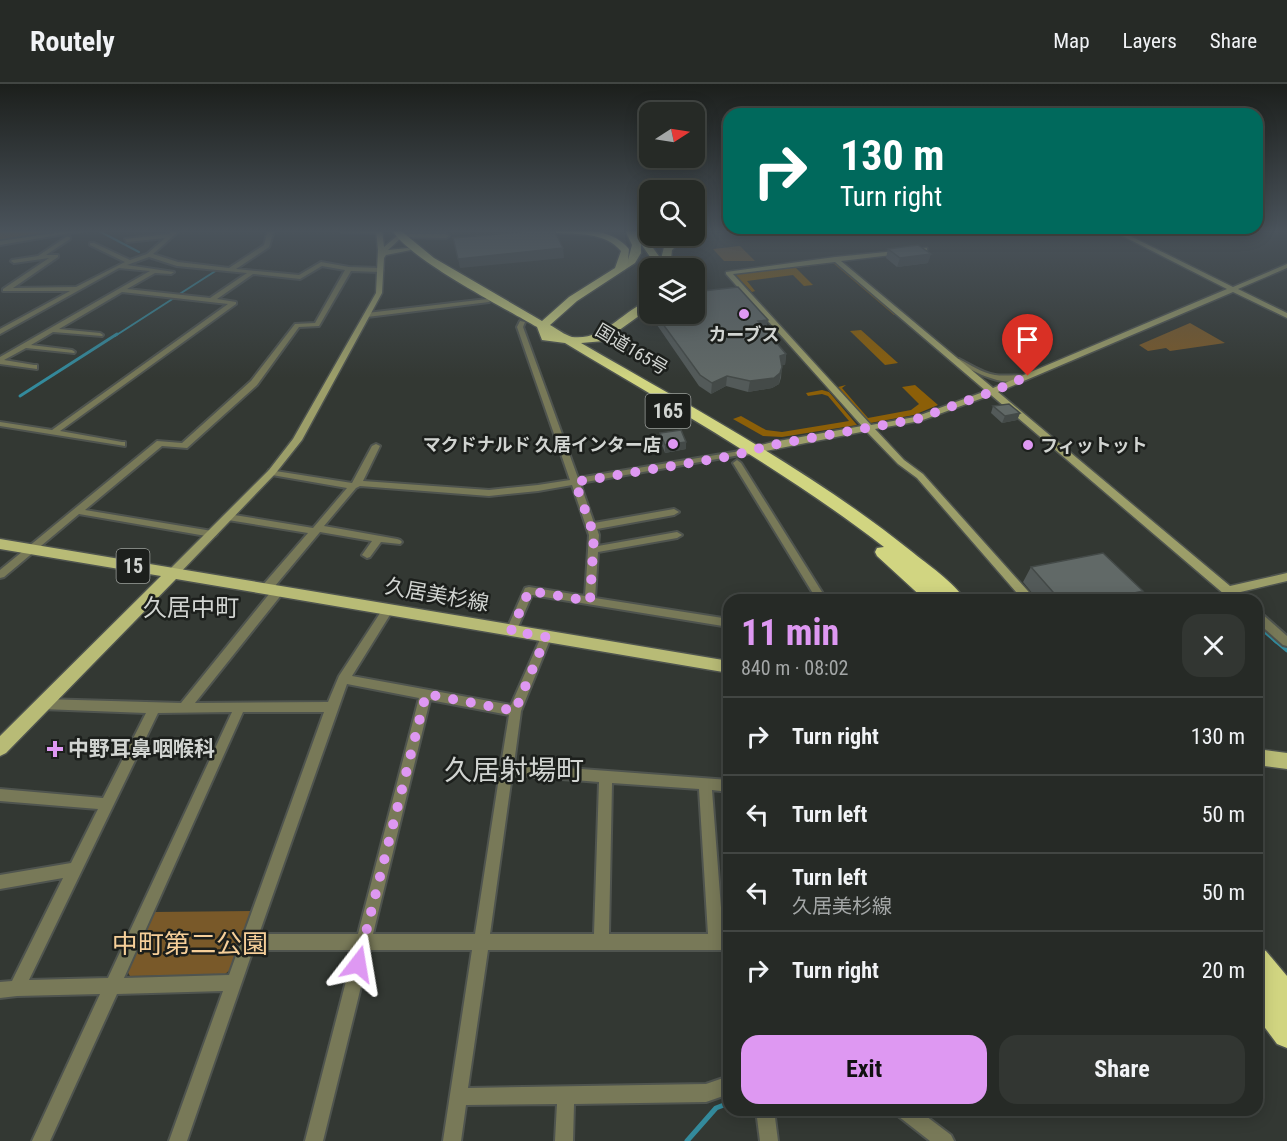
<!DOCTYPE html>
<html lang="en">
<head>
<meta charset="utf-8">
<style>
  body { margin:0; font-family:"Roboto Condensed","Noto Sans JP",sans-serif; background:#323632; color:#f1f3f6; height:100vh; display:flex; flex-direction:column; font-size:22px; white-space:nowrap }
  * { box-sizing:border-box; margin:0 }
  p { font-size:20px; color:#a4a7a7 }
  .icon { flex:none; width:33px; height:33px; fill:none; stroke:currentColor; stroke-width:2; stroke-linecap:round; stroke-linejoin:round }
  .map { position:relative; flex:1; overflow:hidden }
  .side { position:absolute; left:723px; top:510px; width:540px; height:522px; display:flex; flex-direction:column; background:#262a26; border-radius:18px; box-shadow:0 3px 15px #0003,0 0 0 2px #424643 }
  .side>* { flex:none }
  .guide { position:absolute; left:723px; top:24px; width:540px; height:126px; border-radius:18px; box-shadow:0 3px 15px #0003,0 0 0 2px #424643; background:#00695c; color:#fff; overflow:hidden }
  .needle { width:39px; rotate:78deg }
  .fabs { position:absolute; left:639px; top:18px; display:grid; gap:12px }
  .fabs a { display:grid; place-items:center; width:66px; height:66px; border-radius:12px; background:#262a26; box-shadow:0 3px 15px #0003,0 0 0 2px #424643; font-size:30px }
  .pin { position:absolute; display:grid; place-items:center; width:51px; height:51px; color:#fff; margin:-62px -26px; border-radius:50% 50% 50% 0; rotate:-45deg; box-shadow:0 0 6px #0007 }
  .pin .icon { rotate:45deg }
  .me { position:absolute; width:66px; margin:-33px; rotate:14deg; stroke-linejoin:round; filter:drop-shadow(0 0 4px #0008) }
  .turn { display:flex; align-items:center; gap:21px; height:126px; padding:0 18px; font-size:27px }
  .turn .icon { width:78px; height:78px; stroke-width:2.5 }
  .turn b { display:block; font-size:42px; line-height:51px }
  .round { display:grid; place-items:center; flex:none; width:63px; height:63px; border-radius:18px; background:#323632 }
  .headline { display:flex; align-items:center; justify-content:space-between; height:102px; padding:0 18px }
  h1 { font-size:36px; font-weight:700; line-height:45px; color:#de98f2 }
  .action { display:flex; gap:12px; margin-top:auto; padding:12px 18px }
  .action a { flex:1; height:69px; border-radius:18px; background:#de98f2; color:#111; font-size:24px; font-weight:700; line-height:69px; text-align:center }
  .action a+a { background:#323632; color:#f1f3f6 }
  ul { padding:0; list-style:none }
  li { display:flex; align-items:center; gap:18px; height:78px; padding:0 18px; border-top:2px solid #424643 }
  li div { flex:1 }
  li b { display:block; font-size:22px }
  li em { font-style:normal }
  header { display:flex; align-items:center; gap:36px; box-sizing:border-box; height:84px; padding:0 30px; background:#262a26; border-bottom:2px solid #424643 }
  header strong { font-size:28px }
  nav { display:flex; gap:33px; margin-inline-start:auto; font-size:21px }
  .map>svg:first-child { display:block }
</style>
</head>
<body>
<header>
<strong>Routely</strong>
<nav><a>Map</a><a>Layers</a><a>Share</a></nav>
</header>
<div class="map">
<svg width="1287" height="1057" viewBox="0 0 1287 1057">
  <rect width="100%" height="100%" fill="#333833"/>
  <g fill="#795929">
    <polygon points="0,146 79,146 0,158"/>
    <polygon points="740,162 755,177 724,177 713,165"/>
    <polygon points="1190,239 1225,259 1170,267 1166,264 1148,267 1139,261"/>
    <polygon points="723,602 729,602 729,695 724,695"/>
    <polygon points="253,827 232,884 224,891 130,892 127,887 153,828"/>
  </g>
  <g fill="#8c5f08">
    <polygon points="835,176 899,230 894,231 833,179 796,184 813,201 804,202 793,191 747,197 755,207 752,208 734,189"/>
    <polygon points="861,246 898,279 885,281 850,247"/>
    <polygon points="846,301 842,304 868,334 911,326 919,320 902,303 915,301 938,321 914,331 870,339 838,303"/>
    <polygon points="822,306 829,308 857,341 782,353 763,352 733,335 741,332 766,346 782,348 849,337 828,312 822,310 808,312 806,309"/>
  </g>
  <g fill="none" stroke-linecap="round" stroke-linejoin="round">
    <g stroke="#338a9c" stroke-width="2">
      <polyline points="97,146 139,168"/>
      <polyline points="178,211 217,186"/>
      <polyline points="115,252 174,214"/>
    </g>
    <polyline stroke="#338a9c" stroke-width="3" points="20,312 117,250"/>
    <g stroke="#338a9c" stroke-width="4">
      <polyline points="1204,516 1222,511 1228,516"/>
      <polyline points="1257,541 1277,558"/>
    </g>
    <polyline stroke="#338a9c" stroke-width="4.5" points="1275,556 1287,566"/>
    <polyline stroke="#338a9c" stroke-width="5" points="687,1057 716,1024 729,1019"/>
    <g stroke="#4f544f" stroke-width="4">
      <g id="street">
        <polygon points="75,146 87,146 0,161 0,157"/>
        <path d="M174,146h6l-27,24 25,8 51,6 35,-23 4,-15h6l-5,17 -33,22 63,6 22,-13 28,5 31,1 3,2 -3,2 -29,-1 -32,55 -20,1 -42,58 -70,63 -25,-2 -77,64 127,21 3,1 2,2 -2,2 -3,1 -133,-23 -75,63 -4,1v-8l157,-129 25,2 69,-62 44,-57 20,-1 30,-53 -23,-4 -22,13 -47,-5 -36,25 19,3v2l-176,127 62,11h3v4l-125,-20v-4l52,8 176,-126 -106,-12 -63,37 41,4 3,2 -1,1 -49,-4 -22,13 41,5 3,2 -1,1 -48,-5 -22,12 30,5h3v4l-37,-5v-7l150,-86 -31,-3 -119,66v-5l70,-38h-67v-2l46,-31 -35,5 -3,-2 1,-1 26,-4 28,-19h4v2l-24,16h12v2l-45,31 63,-1 49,-25 -35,-17v-2h4l36,17 17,-6 18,-16 -38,4 -2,-3 44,-5zM149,173l28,9 70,7 -37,25 -83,-9 28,-16 16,1 3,-2 -47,-7z"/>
        <polygon points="340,146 381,146 382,147 379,149 343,148"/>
        <polygon points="400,150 446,150 449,152 446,154 398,153"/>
        <polygon points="487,215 490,217 489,218 367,233 364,231 367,229"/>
        <polygon points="520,237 525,238 523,243 578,394 740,367 744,369 740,371 580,399 594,439 674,425 679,428 674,431 597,445 599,451 598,462 677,448 682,451 677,454 598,468 595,514 729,535 729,543 532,511 515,550 507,550 506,547 525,504 529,503 585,512 589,451 572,401 538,407 489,412 360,402 356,404 324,442 397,455 400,456 402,458 400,460 381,458 370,473 367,474 362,471 372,457 320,448 270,508 262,508 261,505 262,502 308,449 228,436 223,433 225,431 228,430 313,444 347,404 272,391 268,388 269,386 352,399 372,362 376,360 380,362 363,397 489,406 538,401 570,396 517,243"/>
        <path d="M955,275h4c12,6 23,14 36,16 11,2 25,-2 34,3 -22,12 -55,-6 -74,-17z"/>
        <polygon points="737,376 741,379 827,516 817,516 733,379"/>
        <path d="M278,503l5,4 -1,3 -87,109 133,-1 11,-26 45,-69 4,-1 5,4 -41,66 159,29 30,-68 1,-3h8l1,3 -30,74 -7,53 215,16v12l-17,-2 11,144h6v16h-241l-20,138 238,-4 23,-8v18l-23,8 -132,2 -1,37h-18l2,-37 -91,1 -5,36h-18l29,-191h-102l-47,191h-18l49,-191h-101l-66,191h-18l54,-150 -106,3 -67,147h-18l68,-147 -83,2 -17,2v-16l12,-1 51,-103 -63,11v-14l71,-12 27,-54 -98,-8v-12l103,9 43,-85 -104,-4 -4,-2 -2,-3 2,-3 4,-2 139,4 93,-115zM347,600l72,14 -61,236h-99zM430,616l79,15 -8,50 -2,4 1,2 -25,163h-102zM232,628l-124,266 -79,2 129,-267zM243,628h81l-95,263 -105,3zM512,691l87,7 -5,152h-104zM612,699l87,6 9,145h-99z"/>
        <polygon points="1228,503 1232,504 1243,516 1231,516 1223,507"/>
        <polygon points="1257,528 1261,529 1287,552 1287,562 1283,561 1257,538"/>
        <polygon points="756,1026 774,1026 778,1057 760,1057"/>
        <polygon points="895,1026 918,1026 951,1051 954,1057 930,1057 898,1032"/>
      </g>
    </g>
    <g stroke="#4f544f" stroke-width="3">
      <g id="secondary">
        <polygon points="376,146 382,146 384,163 398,151 403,152 388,166 408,164 411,166 386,171 384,174 382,209 302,356 275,390 177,492 169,492 167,489 169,486 269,386 293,355 376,209 378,166"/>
        <path d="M1111,146h7l115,57 54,-23v4l-49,21 49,24v5l-54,-26 -235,100 232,194 57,-13v8l-59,14 -4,-1 -233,-199 -71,26 -45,8 29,31 19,14 113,126h-13l-106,-122 -19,-14 -32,-33 -126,25 -5,-3 2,-2 36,-9 89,-16 -136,-152v-2l109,-15 92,-9v2l-2,1 -84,10 152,127 234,-99zM835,178l151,129 -71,26 -44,8 -138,-151z"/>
      </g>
    </g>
    <g stroke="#4f544f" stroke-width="3">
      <g id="primary">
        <polygon points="0,455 729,577 729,589 176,495 6,669 0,672 0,652 161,492 0,465"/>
        <polygon points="1257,665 1287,669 1287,685 1257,681"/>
      </g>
    </g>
    <g stroke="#4f544f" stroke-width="3">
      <g id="highway">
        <path d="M392,146h8l34,28 108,63 27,-24 46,-29 6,-17c-16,-19 -45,-17 -68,-18l-4,-3c27,0 61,-4 80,19l-1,11 4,-15 -7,-15h15l21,29 3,-12 13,-11h9l-14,14 -2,18h-12l-17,-24v9l-6,10 -58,38 -27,24c7,4 15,10 22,12 32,4 51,-27 78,-37v8l-46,33 -23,2c112,65 229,127 330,208 16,13 44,32 54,49h-40l-48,-44 -2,-4 2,-4 7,-1c-100,-77 -211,-139 -319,-204l-23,-3 -5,-13c-34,-20 -127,-67 -145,-97z"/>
        <polygon points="1257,863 1266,867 1287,892 1287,964 1277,960 1257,933"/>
      </g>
    </g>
    <use href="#street" fill="#787958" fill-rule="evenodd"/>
    <use href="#secondary" fill="#9c9e69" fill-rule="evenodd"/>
    <use href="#primary" fill="#b8bb76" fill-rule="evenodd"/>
    <use href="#highway" fill="#d1d581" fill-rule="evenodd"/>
  </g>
  <g fill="#535a59">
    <polygon points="888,165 928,179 897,183 886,174"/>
    <polygon points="657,232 766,246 786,270 785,281 782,281 781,294 779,300 772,304 748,308 726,302 711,310 699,302 657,241"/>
    <polygon points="993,322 1020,329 1017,336 1002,339 991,329"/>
    <polygon points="660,349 686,365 665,369 660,356"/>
    <polygon points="1031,483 1143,507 1137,516 1038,516 1023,498"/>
  </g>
  <g fill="#444a48">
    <polygon points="563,164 564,174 460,184 458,175"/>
    <polygon points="931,170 928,179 897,183 900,174"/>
    <polygon points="768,236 766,246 757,247 758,237"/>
    <polygon points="786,270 785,281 778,282 780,272"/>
    <polygon points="782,283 779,300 772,304 748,308 750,297"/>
    <polygon points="727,292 726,302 711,310 712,299"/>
    <polygon points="1020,329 1017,336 1002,339 1005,332"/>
    <polygon points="686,358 686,365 665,369 665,361"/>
    <polygon points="1143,507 1137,516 1103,516"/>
  </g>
  <g fill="#616967" stroke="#444a48" stroke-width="1.5">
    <polygon points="542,146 554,146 563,164 458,175 453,154"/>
    <polygon points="918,161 931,170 900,174 888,165"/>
    <polygon points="738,203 768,236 758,237 786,270 780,272 782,283 780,289 774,294 750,297 727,292 712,299 700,291 657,232 660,230 694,230 694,208"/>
    <polygon points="1009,320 1020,329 1005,332 993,322"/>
    <polygon points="681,346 686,358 665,361 660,349"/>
    <polygon points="1103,469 1143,507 1103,516 1060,516 1031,483"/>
  </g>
  <linearGradient id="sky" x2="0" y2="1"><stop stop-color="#1c1f1c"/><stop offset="0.5" stop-color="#4a535b"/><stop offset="1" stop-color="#4a535b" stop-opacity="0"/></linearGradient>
  <rect width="1287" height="294" fill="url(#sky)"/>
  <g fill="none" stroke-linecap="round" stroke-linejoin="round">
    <polyline stroke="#de98f2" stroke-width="10" stroke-dasharray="0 18" points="358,880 426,610 515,627 546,553 511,547 529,507 590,517 594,451 575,398 732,372 772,361 917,335 994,307 1028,292"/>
  </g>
  <g fill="#de98f2" stroke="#1c1f1c" stroke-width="2">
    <circle cx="744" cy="230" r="6"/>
    <circle cx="673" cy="360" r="6"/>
    <circle cx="1028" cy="361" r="6"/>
    <path d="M52 656h6v6h6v6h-6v6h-6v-6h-6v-6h6z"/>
  </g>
  <g text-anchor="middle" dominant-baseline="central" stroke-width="5" stroke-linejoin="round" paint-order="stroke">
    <g font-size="18" font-weight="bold" fill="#d1d4d1" stroke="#1c1f1c">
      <text x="744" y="250">カーブス</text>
      <text x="661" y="360" text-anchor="end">マクドナルド 久居インター店</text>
      <text x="1040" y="361" text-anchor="start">フィットット</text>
    </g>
    <g font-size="18" fill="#d1d4d1" stroke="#1c1f1c">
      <text transform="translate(632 265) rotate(31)">国道165号</text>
    </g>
    <g fill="#1c1f1c" stroke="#9b9e9b" stroke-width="1.5">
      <rect x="645.5" y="310" width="45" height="34" rx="4.5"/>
      <rect x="116.5" y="465" width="33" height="34" rx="4.5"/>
    </g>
    <g font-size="20" font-weight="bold" fill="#d1d4d1">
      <text x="668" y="327">165</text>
      <text x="133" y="482">15</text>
    </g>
    <g font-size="21" fill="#d1d4d1" stroke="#1c1f1c">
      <text transform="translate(437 511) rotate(10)">久居美杉線</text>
    </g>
    <g font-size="21" font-weight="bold" fill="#d1d4d1" stroke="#1c1f1c" text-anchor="start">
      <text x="68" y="665">中野耳鼻咽喉科</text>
    </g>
    <g font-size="24" fill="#d1d4d1" stroke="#1c1f1c">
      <text x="191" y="524">久居中町</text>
    </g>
    <g font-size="26" fill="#f6cf99" stroke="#1c1f1c">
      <text x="190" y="860">中町第二公園</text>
    </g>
    <g font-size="28" fill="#d1d4d1" stroke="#1c1f1c">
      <text x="514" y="686">久居射場町</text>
    </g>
  </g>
</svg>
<div class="fabs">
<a><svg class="needle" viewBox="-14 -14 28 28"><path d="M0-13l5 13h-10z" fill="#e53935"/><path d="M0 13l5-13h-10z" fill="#a4a7a7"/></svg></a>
<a><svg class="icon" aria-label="search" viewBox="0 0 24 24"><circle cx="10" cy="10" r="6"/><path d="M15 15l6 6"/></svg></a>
<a><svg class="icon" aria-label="layers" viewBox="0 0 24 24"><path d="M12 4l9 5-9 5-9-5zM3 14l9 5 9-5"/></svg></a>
</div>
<div class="pin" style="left:1028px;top:292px;background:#d93025"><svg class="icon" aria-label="arrive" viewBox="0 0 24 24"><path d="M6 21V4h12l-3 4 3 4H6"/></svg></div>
<svg class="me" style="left:358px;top:880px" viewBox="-20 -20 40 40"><path d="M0-17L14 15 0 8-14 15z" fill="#de98f2" stroke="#fff" stroke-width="4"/></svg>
<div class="guide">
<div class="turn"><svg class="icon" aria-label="right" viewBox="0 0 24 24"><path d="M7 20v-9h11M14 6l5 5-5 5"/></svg><div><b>130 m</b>Turn right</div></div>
</div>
<section class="side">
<div class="headline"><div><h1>11 min</h1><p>840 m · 08:02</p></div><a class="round"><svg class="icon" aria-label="close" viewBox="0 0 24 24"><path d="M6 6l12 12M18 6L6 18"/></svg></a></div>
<ul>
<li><svg class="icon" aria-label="right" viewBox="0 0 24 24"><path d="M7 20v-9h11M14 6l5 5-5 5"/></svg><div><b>Turn right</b></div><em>130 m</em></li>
<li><svg class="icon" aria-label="left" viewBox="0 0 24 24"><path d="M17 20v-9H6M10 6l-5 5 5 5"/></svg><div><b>Turn left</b></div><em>50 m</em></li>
<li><svg class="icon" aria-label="left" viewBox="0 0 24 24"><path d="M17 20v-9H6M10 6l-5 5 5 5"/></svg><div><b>Turn left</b><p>久居美杉線</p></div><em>50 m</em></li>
<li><svg class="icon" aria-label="right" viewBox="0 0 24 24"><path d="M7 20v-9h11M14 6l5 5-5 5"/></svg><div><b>Turn right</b></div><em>20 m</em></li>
</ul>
<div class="action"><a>Exit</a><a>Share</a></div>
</section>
</div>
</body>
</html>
